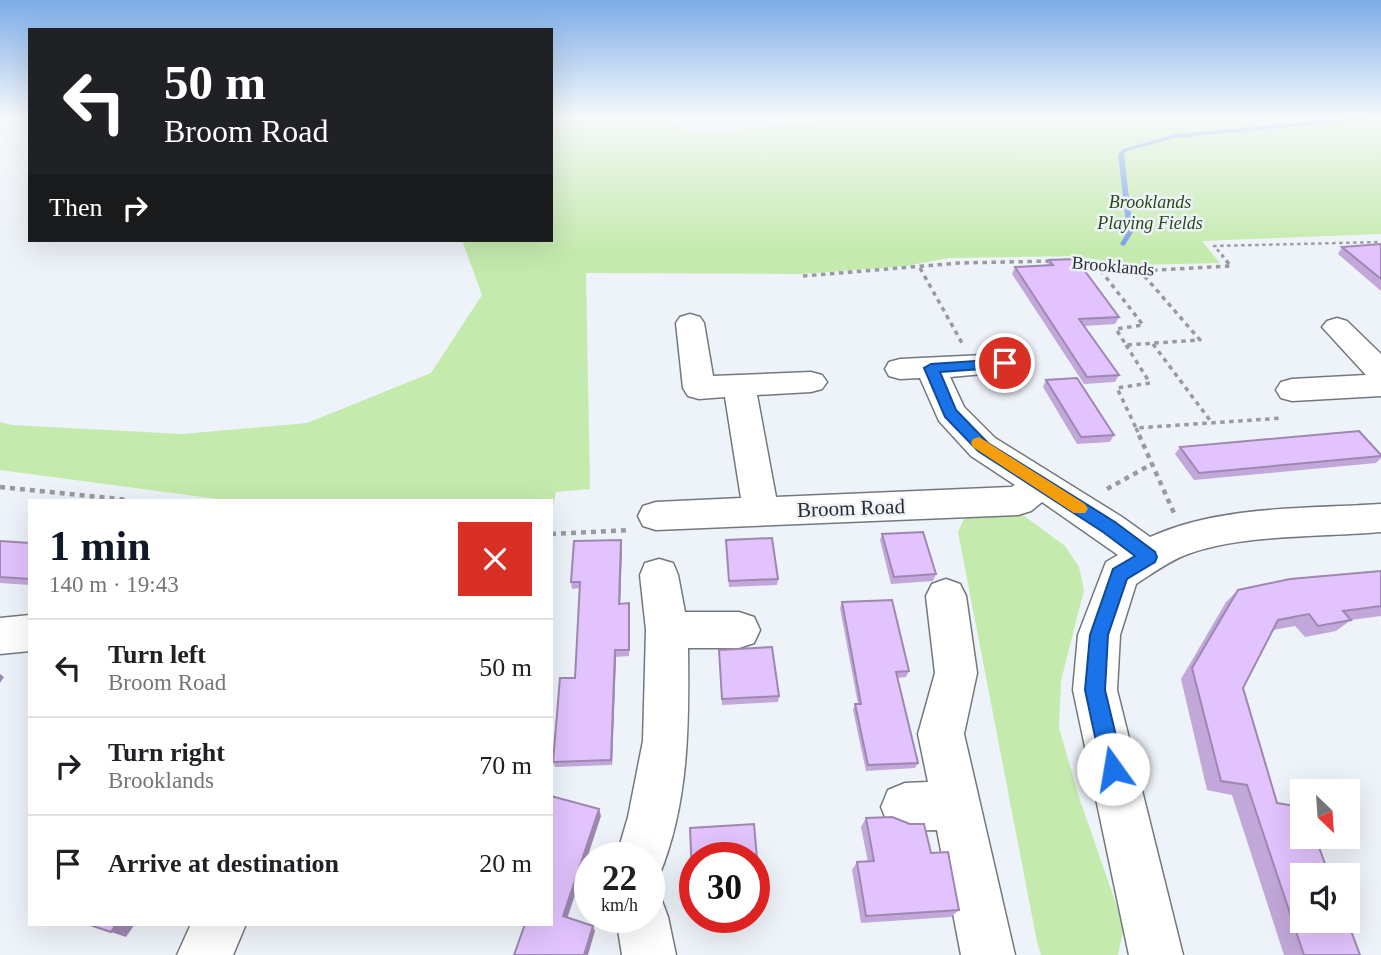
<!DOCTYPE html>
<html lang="en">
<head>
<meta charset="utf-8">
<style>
  body { margin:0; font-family:"Times New Roman",serif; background:#f6f6f6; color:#202124; height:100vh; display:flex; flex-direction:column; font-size:26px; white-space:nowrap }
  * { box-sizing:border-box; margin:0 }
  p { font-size:23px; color:#757577 }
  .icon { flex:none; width:38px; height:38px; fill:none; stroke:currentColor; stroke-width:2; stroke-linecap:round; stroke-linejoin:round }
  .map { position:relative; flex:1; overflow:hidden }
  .details { position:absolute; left:28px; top:499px; width:525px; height:427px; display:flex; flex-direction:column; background:#fff; border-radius:0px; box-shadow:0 7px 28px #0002 }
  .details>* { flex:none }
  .hud { position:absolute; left:28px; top:28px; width:525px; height:214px; border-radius:0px; box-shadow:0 7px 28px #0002; background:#202124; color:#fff; overflow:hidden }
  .needle { width:46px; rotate:155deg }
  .fabs { position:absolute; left:1290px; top:779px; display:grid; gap:14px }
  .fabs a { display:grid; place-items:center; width:70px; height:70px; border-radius:0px; background:#fff; box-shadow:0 7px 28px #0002; font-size:35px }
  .speed { position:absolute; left:574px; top:842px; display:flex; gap:14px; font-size:35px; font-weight:700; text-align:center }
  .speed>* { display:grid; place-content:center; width:91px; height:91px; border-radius:50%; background:#fff; box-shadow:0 7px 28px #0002; line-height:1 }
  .speed small { font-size:18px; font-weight:400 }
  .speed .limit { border:10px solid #d22; background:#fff; color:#111 }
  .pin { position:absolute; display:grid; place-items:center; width:60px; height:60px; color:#fff; margin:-30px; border:4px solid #fff; border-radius:50%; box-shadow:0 2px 7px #0007 }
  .me { position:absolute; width:77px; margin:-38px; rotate:347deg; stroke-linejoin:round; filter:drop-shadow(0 0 5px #0008) }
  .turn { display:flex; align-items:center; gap:24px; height:147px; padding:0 21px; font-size:32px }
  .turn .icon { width:91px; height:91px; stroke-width:2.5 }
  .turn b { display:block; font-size:49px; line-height:60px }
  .then { display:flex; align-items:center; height:66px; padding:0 21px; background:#0003; gap:14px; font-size:26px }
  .round { display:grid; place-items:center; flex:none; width:74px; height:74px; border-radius:0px; background:#f6f6f6 }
  .head { display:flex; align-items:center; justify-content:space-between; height:119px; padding:0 21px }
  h1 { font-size:42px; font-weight:700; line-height:52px; color:#111827 }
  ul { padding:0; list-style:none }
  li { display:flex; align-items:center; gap:21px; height:98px; padding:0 21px; border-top:2px solid #e0e0e0 }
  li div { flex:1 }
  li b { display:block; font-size:26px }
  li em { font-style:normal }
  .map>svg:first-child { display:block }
</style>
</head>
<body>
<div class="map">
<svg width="1381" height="955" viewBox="0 0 1381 955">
  <rect width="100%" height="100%" fill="#eef3f9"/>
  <g fill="#c5eaae">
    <polygon points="551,116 658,116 693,133 873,116 1381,116 1381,234 1202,241 1220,263 1134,265 1073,256 949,258 906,266 801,274 586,273 590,489 556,492 551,517 551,500 225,500 0,470 0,422 12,425 182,434 307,423 431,373 482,295 462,240 551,240"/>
    <polygon points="1023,515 1065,546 1079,567 1084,590 1061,681 1059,728 1079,797 1124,927 1118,955 1041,955 1037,942 958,532 965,517"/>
  </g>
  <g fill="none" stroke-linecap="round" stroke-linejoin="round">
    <polygon fill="#7ba1e5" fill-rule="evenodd" points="1370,116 1381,116 1381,118 1176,138 1127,151 1124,154 1133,232 1125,245 1123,246 1120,244 1127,232 1118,154 1123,149 1176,134"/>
    <g stroke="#73787d" stroke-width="3">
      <g id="minor">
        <path d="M690,314l10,3 4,6 9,53 98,-4 11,3 5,7 -5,7 -11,3 -54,3 19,102 235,-10 4,-2 -44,-29 -32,-35 -19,-43 -20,1 -11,-3 -4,-7 4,-7 11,-3 105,-5 11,3 4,7 -4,7 -66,6 14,30 31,31 127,79 28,20c71,-32 155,-28 231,-33v28c-58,5 -139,2 -193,22 -19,7 -35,19 -52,30l-16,51 -3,55 66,265h-54l-56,-265 5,-55 28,-73 12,-7 -76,-53 -11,9 -13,4 -362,15 -13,-4 -5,-10 5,-10 13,-4 85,-4 -16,-101 -26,2 -11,-3 -5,-8 -7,-65 4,-6z"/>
        <polygon points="1337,318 1347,321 1381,354 1381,396 1292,401 1281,398 1276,390 1281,382 1292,379 1366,375 1322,327 1327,321"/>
        <path d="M659,559l14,4 5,12 7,37h54l15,5 6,13 -6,13 -15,5h-51c1,77 1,155 -29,228l-10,4v-22h-33l12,-41 15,-76 3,-111 -6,-55 5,-12z"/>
        <polygon points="946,579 960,584 966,596 977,673 964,734 1015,955 961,955 937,830 905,831 888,824 881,807 888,790 905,783 928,782 918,734 935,673 926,596 932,584"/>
        <polygon points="30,615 30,651 0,654 0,618"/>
        <polygon points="649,894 661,898 668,917 676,955 622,955 616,917 649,917"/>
        <polygon points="191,924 246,924 233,955 177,955"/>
      </g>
    </g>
    <polyline stroke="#979a9e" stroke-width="2.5" stroke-dasharray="3.5 3.5" stroke-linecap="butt" points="1224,257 1214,246 1381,242"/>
    <g stroke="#979a9e" stroke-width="3.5" stroke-dasharray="4.5 4.5" stroke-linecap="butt">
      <polyline points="1073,261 1099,262 1141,271 1231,266 1222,256"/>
      <polyline points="1095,263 1143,325 1116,329 1126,345 1200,340 1141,272"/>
      <polyline points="920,268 962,343"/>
      <polyline points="803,276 959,263 1054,261"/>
      <polyline points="1153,344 1212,423"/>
      <polyline points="1126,345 1150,383 1117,388 1136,428 1283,418"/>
      <polyline points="1136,428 1140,437"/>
    </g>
    <g stroke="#979a9e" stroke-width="4.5" stroke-dasharray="5 5" stroke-linecap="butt">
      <polyline points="1139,435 1174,513"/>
      <polyline points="0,487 129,500"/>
      <polyline points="1107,489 1152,464"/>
      <polyline points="551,534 630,530"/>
    </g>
    <use href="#minor" fill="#fff" fill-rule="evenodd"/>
  </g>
  <g fill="#c2a8da">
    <polygon points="1381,244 1381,291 1338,254 1342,247"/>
    <polygon points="1049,260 1119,317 1115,324 1084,326 1119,375 1115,382 1084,384 1012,274 1015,267 1047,265"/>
    <polygon points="1046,380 1114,435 1110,442 1077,444 1043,387"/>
    <polygon points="1180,447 1381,455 1381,458 1376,463 1194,480 1175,454"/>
    <polygon points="882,534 936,574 933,581 891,584 880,540"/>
    <polygon points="726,540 778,579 777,585 729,587"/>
    <polygon points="0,541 30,543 30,585 0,583"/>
    <polygon points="622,546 620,604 629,603 629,656 616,657 612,765 555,767 553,762 575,678 580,588 572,589 571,582"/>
    <polygon points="1381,571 1381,616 1351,620 1336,631 1305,637 1295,626 1273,630 1243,688 1277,803 1360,955 1284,955 1232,795 1207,790 1181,679 1226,602 1238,590"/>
    <polygon points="842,602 909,671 906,677 897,678 918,763 915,768 866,771 853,710 855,704 858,704 840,608"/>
    <polygon points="719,650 779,696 778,702 722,705"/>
    <polygon points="866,818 931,853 959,910 951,917 861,923 852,870 857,862 868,862 861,827"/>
    <polygon points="754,824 760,892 759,898 754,898 754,858 695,858 695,901 693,902 690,828"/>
  </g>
  <g fill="#9e88b1">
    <polygon points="621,540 622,546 620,610 619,604"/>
    <polygon points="629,603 630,610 629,656"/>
    <polygon points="615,650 616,657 612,765 611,760"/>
    <polygon points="0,674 4,677 0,683"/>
    <polygon points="599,809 601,816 566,922 563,916"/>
    <polygon points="116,924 135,924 126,937 111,932"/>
    <polygon points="593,926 595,931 588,955 584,955"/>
  </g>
  <g fill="#e2c3fd" stroke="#9e88b1" stroke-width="2">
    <polygon points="1381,244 1381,279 1342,247"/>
    <polygon points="1076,259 1119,317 1079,319 1119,375 1087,377 1015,267 1053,265 1049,260"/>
    <polygon points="1077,378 1114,435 1081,437 1046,380"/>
    <polygon points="1359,431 1381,455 1381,456 1199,473 1180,447"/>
    <polygon points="923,532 936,574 894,577 882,534"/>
    <polygon points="772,538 778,579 729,581 726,540"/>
    <polygon points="621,540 619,604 629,603 629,650 615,650 611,760 553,762 560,678 575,678 580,582 571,582 574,541"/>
    <polygon points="0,541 30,543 30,579 0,577"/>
    <polygon points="1381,571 1381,606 1343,611 1351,620 1318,626 1309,614 1278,620 1243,688 1277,803 1302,807 1302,836 1315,836 1329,875 1302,875 1302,920 1347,920 1360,955 1304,955 1247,785 1221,781 1192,668 1238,590 1290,579"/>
    <polygon points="892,600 909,671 896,672 918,763 868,765 855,704 861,704 842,602"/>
    <polygon points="772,647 779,696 722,699 719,650"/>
    <polygon points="551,796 599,809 563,916 593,926 584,955 514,955 525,924 551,924"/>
    <polygon points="892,817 910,824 924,824 931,853 948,852 959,910 866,916 857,862 874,861 866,818"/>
    <polygon points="754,824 760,892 754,892 754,858 695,858 695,896 693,896 690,828"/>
    <polygon points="87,924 116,924 111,932"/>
  </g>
  <linearGradient id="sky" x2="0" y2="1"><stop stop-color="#7cace7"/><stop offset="0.47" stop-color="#f7fafc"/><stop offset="1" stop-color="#f7fafc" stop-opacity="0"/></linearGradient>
  <rect width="1381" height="249" fill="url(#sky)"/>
  <polygon fill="#1a73e8" stroke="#114b97" stroke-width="2" points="1005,359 1012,363 1010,367 940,372 956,410 988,443 1115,522 1155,552 1157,557 1155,562 1127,579 1108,635 1105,690 1124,769 1120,777 1113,780 1106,777 1102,769 1085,690 1090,635 1113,569 1135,556 1103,532 978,451 945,417 924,368 931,364"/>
  <polygon fill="#f59e0b" points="979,437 1085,504 1088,509 1085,513 1074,513 973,447 971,443 973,439"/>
  <g text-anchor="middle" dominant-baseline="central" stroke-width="5" stroke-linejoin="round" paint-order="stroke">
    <g font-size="18" font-style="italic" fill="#2c4816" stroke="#eef3f9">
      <text x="1150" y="202">Brooklands<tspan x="1150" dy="21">Playing Fields</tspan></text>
    </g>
    <g font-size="18" fill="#2b2d2f" stroke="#eef3f9">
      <text transform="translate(1113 266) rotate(5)">Brooklands</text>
    </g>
    <g font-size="21" fill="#2b2d2f" stroke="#eef3f9">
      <text transform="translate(851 508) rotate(-2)">Broom Road</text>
    </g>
  </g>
</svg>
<div class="fabs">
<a><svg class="needle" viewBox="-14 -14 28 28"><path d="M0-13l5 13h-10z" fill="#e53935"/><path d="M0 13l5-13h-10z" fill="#757577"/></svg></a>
<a><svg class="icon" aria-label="sound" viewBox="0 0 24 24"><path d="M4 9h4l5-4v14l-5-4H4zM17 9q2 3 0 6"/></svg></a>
</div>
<div class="speed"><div>22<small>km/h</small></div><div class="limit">30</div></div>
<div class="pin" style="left:1005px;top:363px;background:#d93025"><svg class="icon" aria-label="arrive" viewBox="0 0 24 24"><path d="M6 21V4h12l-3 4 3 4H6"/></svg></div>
<svg class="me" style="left:1113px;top:769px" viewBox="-20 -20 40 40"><circle r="19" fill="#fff"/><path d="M0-13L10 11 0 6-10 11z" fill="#1a73e8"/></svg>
<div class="hud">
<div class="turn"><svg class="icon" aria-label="left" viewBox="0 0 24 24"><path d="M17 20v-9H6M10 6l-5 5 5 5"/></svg><div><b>50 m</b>Broom Road</div></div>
<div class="then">Then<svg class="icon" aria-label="right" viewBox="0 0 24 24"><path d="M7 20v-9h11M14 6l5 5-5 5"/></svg></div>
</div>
<section class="details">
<div class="head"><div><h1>1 min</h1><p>140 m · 19:43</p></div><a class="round" style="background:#d93025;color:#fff"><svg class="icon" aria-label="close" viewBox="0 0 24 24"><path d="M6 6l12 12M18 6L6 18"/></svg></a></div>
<ul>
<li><svg class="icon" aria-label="left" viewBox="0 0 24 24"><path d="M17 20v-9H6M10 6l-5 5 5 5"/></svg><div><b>Turn left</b><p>Broom Road</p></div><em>50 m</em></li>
<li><svg class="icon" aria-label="right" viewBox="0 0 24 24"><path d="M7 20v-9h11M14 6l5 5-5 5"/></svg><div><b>Turn right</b><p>Brooklands</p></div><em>70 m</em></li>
<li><svg class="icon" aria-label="arrive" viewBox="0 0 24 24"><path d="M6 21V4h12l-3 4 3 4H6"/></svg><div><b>Arrive at destination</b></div><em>20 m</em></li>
</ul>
</section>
</div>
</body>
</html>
